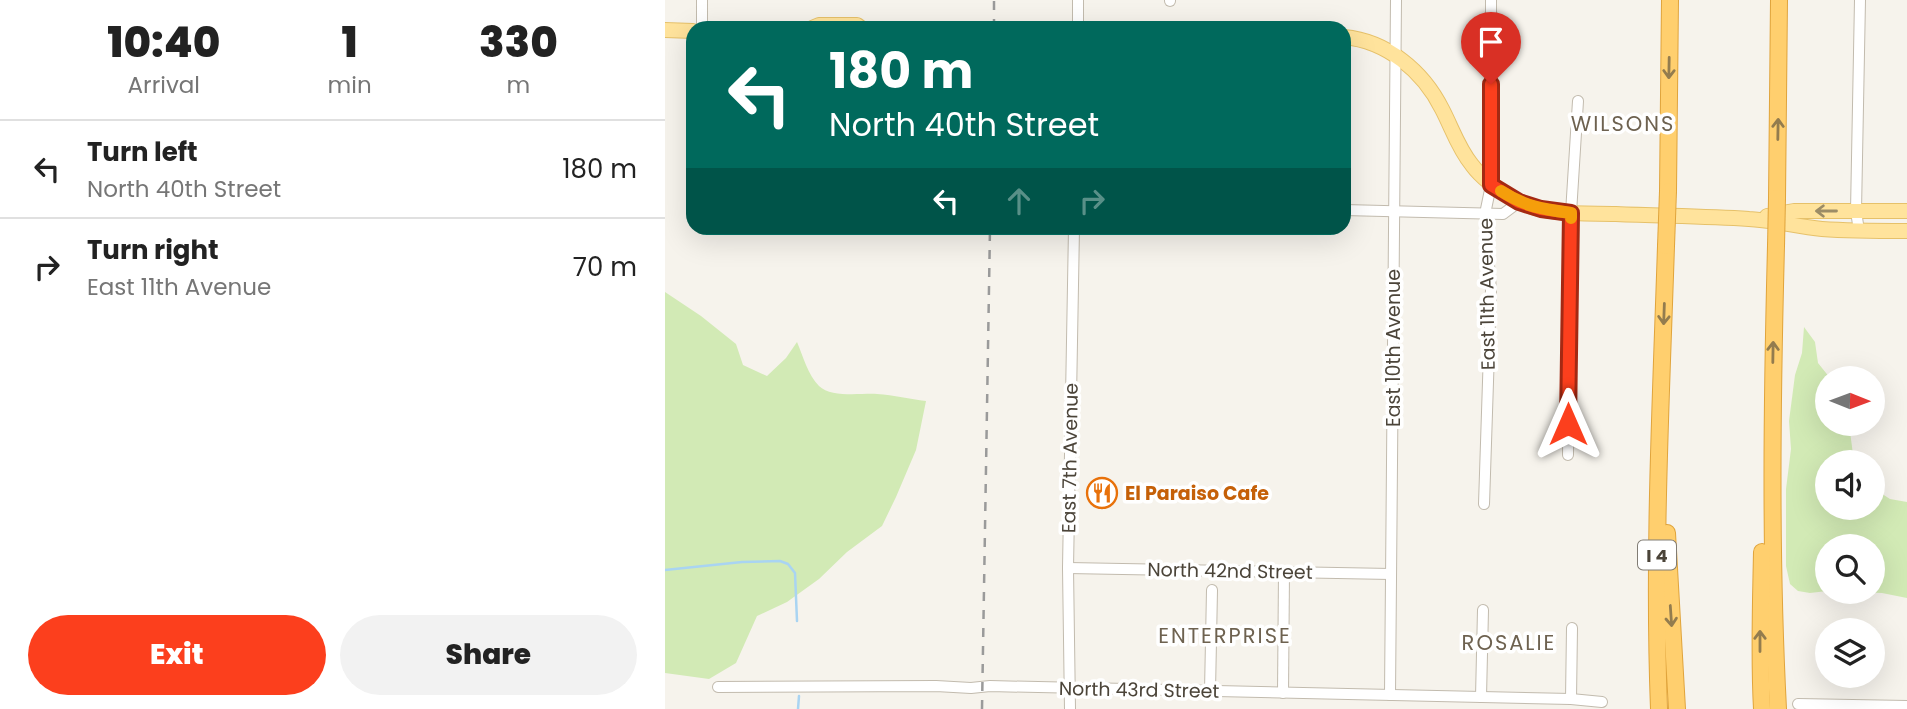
<!DOCTYPE html>
<html lang="en">
<head>
<meta charset="utf-8">
<style>
  body { margin:0; font-family:Poppins,sans-serif; background:#f2f2f2; color:#222; height:100vh; display:flex; flex-direction:column; font-size:26px; white-space:nowrap }
  * { box-sizing:border-box; margin:0 }
  p { font-size:23px; color:#767676 }
  .icon { flex:none; width:38px; height:38px; fill:none; stroke:currentColor; stroke-width:2; stroke-linecap:round; stroke-linejoin:round }
  .map { position:relative; flex:1; overflow:hidden }
  .details { display:flex; flex-direction:column; background:#fff; width:665px }
  .details>* { flex:none }
  .banner { position:absolute; left:21px; top:21px; width:665px; height:214px; border-radius:21px; box-shadow:0 7px 28px #0002; background:#00695c; color:#fff; overflow:hidden }
  .needle { width:46px; rotate:91deg }
  .tools { position:absolute; left:1150px; top:366px; display:grid; gap:14px }
  .tools a { display:grid; place-items:center; width:70px; height:70px; border-radius:50%; background:#fff; box-shadow:0 7px 28px #0002; font-size:35px }
  .pin { position:absolute; display:grid; place-items:center; width:60px; height:60px; color:#fff; margin:-72px -30px; border-radius:50% 50% 50% 0; rotate:-45deg; box-shadow:0 0 7px #0007 }
  .pin .icon { rotate:45deg }
  .me { position:absolute; width:77px; margin:-38px; rotate:0deg; stroke-linejoin:round; filter:drop-shadow(0 0 5px #0008) }
  .turn { display:flex; align-items:center; gap:24px; height:147px; padding:0 28px; font-size:32px }
  .turn .icon { width:91px; height:91px; stroke-width:2.5 }
  .turn b { display:block; font-size:49px; line-height:60px }
  .lanes { display:flex; align-items:center; height:66px; padding:0 28px; background:#0003; justify-content:center; gap:35px; direction:ltr }
  .lanes .off { opacity:.35 }
  .eta { display:flex; justify-content:space-evenly; align-items:center; height:119px; text-align:center }
  .eta b { font-size:42px; font-weight:800; line-height:49px }
  .primary-button { display:flex; gap:14px; margin-top:auto; padding:14px 28px }
  .primary-button a { flex:1; height:80px; border-radius:42px; background:#fc3f1d; color:#fff; font-size:28px; font-weight:800; line-height:80px; text-align:center }
  .primary-button a+a { background:#f2f2f2; color:#222 }
  ul { padding:0; list-style:none }
  li { display:flex; align-items:center; gap:21px; height:98px; padding:0 28px; border-top:2px solid #e0e0e0 }
  li div { flex:1 }
  li b { display:block; font-size:26px }
  li em { font-style:normal }
  main { display:flex; flex:1; min-height:0 }
  .map>svg:first-child { display:block }
</style>
</head>
<body>
<main>
<section class="details">
<div class="eta">
<div><b>10:40</b><p>Arrival</p></div>
<div><b>1</b><p>min</p></div>
<div><b>330</b><p>m</p></div>
</div>
<ul>
<li><svg class="icon" aria-label="left" viewBox="0 0 24 24"><path d="M17 20v-9H6M10 6l-5 5 5 5"/></svg><div><b>Turn left</b><p>North 40th Street</p></div><em>180 m</em></li>
<li><svg class="icon" aria-label="right" viewBox="0 0 24 24"><path d="M7 20v-9h11M14 6l5 5-5 5"/></svg><div><b>Turn right</b><p>East 11th Avenue</p></div><em>70 m</em></li>
</ul>
<div class="primary-button"><a>Exit</a><a>Share</a></div>
</section>
<div class="map">
<svg width="1242" height="709" viewBox="0 0 1242 709">
  <rect width="100%" height="100%" fill="#f6f3ec"/>
  <g fill="#d2eab5">
    <path d="M0,292l36,24 35,28 7,21 24,11 19,-18 11,-16c6,14 11,33 22,44 12,12 42,7 58,8 17,1 33,5 49,7l-10,49 -20,47 -14,29 -35,26 -28,27 -32,23 -30,14 -21,47 -27,16 -44,-6z"/>
    <polygon points="1139,327 1150,342 1153,363 1165,378 1162,378 1162,424 1184,424 1189,462 1162,462 1162,508 1208,508 1208,488 1225,499 1242,502 1242,598 1217,593 1193,592 1208,592 1208,546 1162,546 1162,591 1145,593 1133,591 1125,584 1121,566 1121,489 1126,449 1124,421 1130,375 1137,353"/>
  </g>
  <g fill="none" stroke-linecap="round" stroke-linejoin="round">
    <g stroke="#a9d4f2" stroke-width="2.5">
      <polyline points="0,570 77,562 115,561 123,564 130,573 132,621"/>
      <polyline points="133,709 134,696"/>
    </g>
    <g stroke="#c2bbae" stroke-width="12">
      <g id="minor">
        <polyline points="505,1 505,0"/>
        <polyline points="37,28 37,0"/>
        <polyline points="413,28 413,0"/>
        <polyline points="679,210 838,214 854,202"/>
        <polyline points="1194,231 1191,211 1195,0"/>
        <polyline points="903,455 906,213 913,101"/>
        <polyline points="819,504 826,290 820,214 826,185 826,0"/>
        <polyline points="403,568 726,574"/>
        <polyline points="53,687 271,686 306,688 325,686 906,699 937,702"/>
        <polyline points="545,691 547,590"/>
        <polyline points="618,693 619,572"/>
        <polyline points="725,695 731,0"/>
        <polyline points="816,697 818,610"/>
        <polyline points="906,699 907,628"/>
        <polyline points="1133,704 1242,706"/>
        <polyline points="405,709 403,568 409,228"/>
      </g>
    </g>
    <g stroke="#e6c16a" stroke-width="16">
      <g id="major">
        <polyline points="147,28 154,25 192,25 196,28"/>
        <polyline points="0,30 28,31"/>
        <path d="M679,37c43,4 79,34 98,72 10,19 16,39 30,56 11,15 29,27 45,36 29,15 67,12 99,13 44,2 89,2 133,5 24,1 49,8 73,10 28,2 57,2 85,2"/>
        <polyline points="1102,216 1129,211 1242,211"/>
      </g>
    </g>
    <g stroke="#e0a43c" stroke-width="18">
      <g id="highway">
        <polyline points="1003,191 1005,0"/>
        <polyline points="1112,198 1114,0"/>
        <path d="M1111,246c-4,154 -6,308 2,463"/>
        <polyline points="1002,533 1012,709"/>
        <path d="M994,709c-6,-155 2,-309 7,-463"/>
        <path d="M1097,709c-3,-52 -1,-105 0,-157"/>
      </g>
    </g>
    <use href="#minor" stroke="#fff" stroke-width="10"/>
    <use href="#major" stroke="#ffe39c" stroke-width="14"/>
    <use href="#highway" stroke="#ffcf6e" stroke-width="16"/>
    <g stroke="#9a9a9a" stroke-width="2.5" stroke-dasharray="9 9" stroke-linecap="butt">
      <polyline points="329,28 329,0"/>
      <polyline points="317,709 325,228"/>
    </g>
    <g stroke="#e0a43c" stroke-width="18" stroke-linecap="butt">
      <g id="highway-bridge">
        <polyline points="1001,246 1003,191"/>
        <polyline points="1111,246 1112,198"/>
      </g>
    </g>
    <use href="#highway-bridge" stroke="#ffcf6e" stroke-width="16"/>
  </g>
  <defs><path id="oneway-shaft" d="M-6 0H5M1.5-3L5.5 0L1.5 3" fill="none" stroke-width="1.6" stroke-linecap="round" stroke-linejoin="round" transform="scale(1.75)"/></defs>
  <g stroke="#937c4e">
    <use href="#oneway-shaft" transform="translate(1004 68) rotate(91)"/>
    <use href="#oneway-shaft" transform="translate(1113 129) rotate(-89)"/>
    <use href="#oneway-shaft" transform="translate(999 314) rotate(92)"/>
    <use href="#oneway-shaft" transform="translate(1108 352) rotate(-89)"/>
    <use href="#oneway-shaft" transform="translate(1006 616) rotate(86)"/>
    <use href="#oneway-shaft" transform="translate(1095 641) rotate(-90)"/>
  </g>
  <use stroke="#9c8c66" href="#oneway-shaft" transform="translate(1161 211) rotate(-180)"/>
  <g fill="none" stroke-linecap="round" stroke-linejoin="round">
    <g stroke="#a42913" stroke-width="18">
      <polyline id="route" points="826,84 826,185 854,202 876,209 906,213 903,424"/>
    </g>
    <use href="#route" stroke="#fc3f1d" stroke-width="12"/>
    <path stroke="#f59e0b" stroke-width="12" d="M836,191c25,16 41,18 70,22v5"/>
  </g>
  <defs>
    <g id="restaurant-ring" transform="scale(1.575)"><circle r="9.5" fill="#fff" stroke="#e8710a" stroke-width="1.5"/><path d="M-5-6h1v4h1v-4h1v4h1v-4h1v5L-1.5 .5V6h-2V.5L-5-1ZM5-6V6H3V1.5H1.5Q1.5-4 5-6Z" fill="#e8710a"/></g>
  </defs>
  <g fill-rule="evenodd">
    <use href="#restaurant-ring" x="437" y="493"/>
  </g>
  <g text-anchor="middle" dominant-baseline="central" stroke-width="7" stroke-linejoin="round" paint-order="stroke">
    <rect fill="#fff" stroke="#817c74" stroke-width="2" x="973" y="540.5" width="38" height="29" rx="5"/>
    <g font-size="18" font-weight="bold" fill="#4b4439">
      <text x="992" y="555">I 4</text>
    </g>
    <g font-size="19" fill="#4b4439" stroke="#fff">
      <text transform="translate(822 294) rotate(-91)">East 11th Avenue</text>
      <text transform="translate(728 348) rotate(-90)">East 10th Avenue</text>
      <text transform="translate(405 458) rotate(-89)">East 7th Avenue</text>
      <text transform="translate(565 571) rotate(1)">North 42nd Street</text>
      <text transform="translate(474 690) rotate(1)">North 43rd Street</text>
    </g>
    <g font-size="19" font-weight="bold" fill="#c56008" stroke="#fff" text-anchor="start">
      <text x="460" y="493">El Paraiso Cafe</text>
    </g>
    <g font-size="21" letter-spacing="2" fill="#6e6250" stroke="#fff">
      <text x="958" y="123">WILSONS</text>
      <text x="560" y="635">ENTERPRISE</text>
      <text x="844" y="642">ROSALIE</text>
    </g>
  </g>
</svg>
<div class="tools">
<a><svg class="needle" viewBox="-14 -14 28 28"><path d="M0-13l5 13h-10z" fill="#e53935"/><path d="M0 13l5-13h-10z" fill="#767676"/></svg></a>
<a><svg class="icon" aria-label="sound" viewBox="0 0 24 24"><path d="M4 9h4l5-4v14l-5-4H4zM17 9q2 3 0 6"/></svg></a>
<a><svg class="icon" aria-label="search" viewBox="0 0 24 24"><circle cx="10" cy="10" r="6"/><path d="M15 15l6 6"/></svg></a>
<a><svg class="icon" aria-label="layers" viewBox="0 0 24 24"><path d="M12 4l9 5-9 5-9-5zM3 14l9 5 9-5"/></svg></a>
</div>
<div class="pin" style="left:826px;top:84px;background:#d93025"><svg class="icon" aria-label="arrive" viewBox="0 0 24 24"><path d="M6 21V4h12l-3 4 3 4H6"/></svg></div>
<svg class="me" style="left:903px;top:424px" viewBox="-20 -20 40 40"><path d="M0-17L14 15 0 8-14 15z" fill="#fc3f1d" stroke="#fff" stroke-width="4"/></svg>
<div class="banner">
<div class="turn"><svg class="icon" aria-label="left" viewBox="0 0 24 24"><path d="M17 20v-9H6M10 6l-5 5 5 5"/></svg><div><b>180 m</b>North 40th Street</div></div>
<div class="lanes"><svg class="icon" aria-label="left" viewBox="0 0 24 24"><path d="M17 20v-9H6M10 6l-5 5 5 5"/></svg><svg class="icon off" aria-label="ahead" viewBox="0 0 24 24"><path d="M12 20V5M6 11l6-6 6 6"/></svg><svg class="icon off" aria-label="right" viewBox="0 0 24 24"><path d="M7 20v-9h11M14 6l5 5-5 5"/></svg></div>
</div>
</div>
</main>
</body>
</html>
